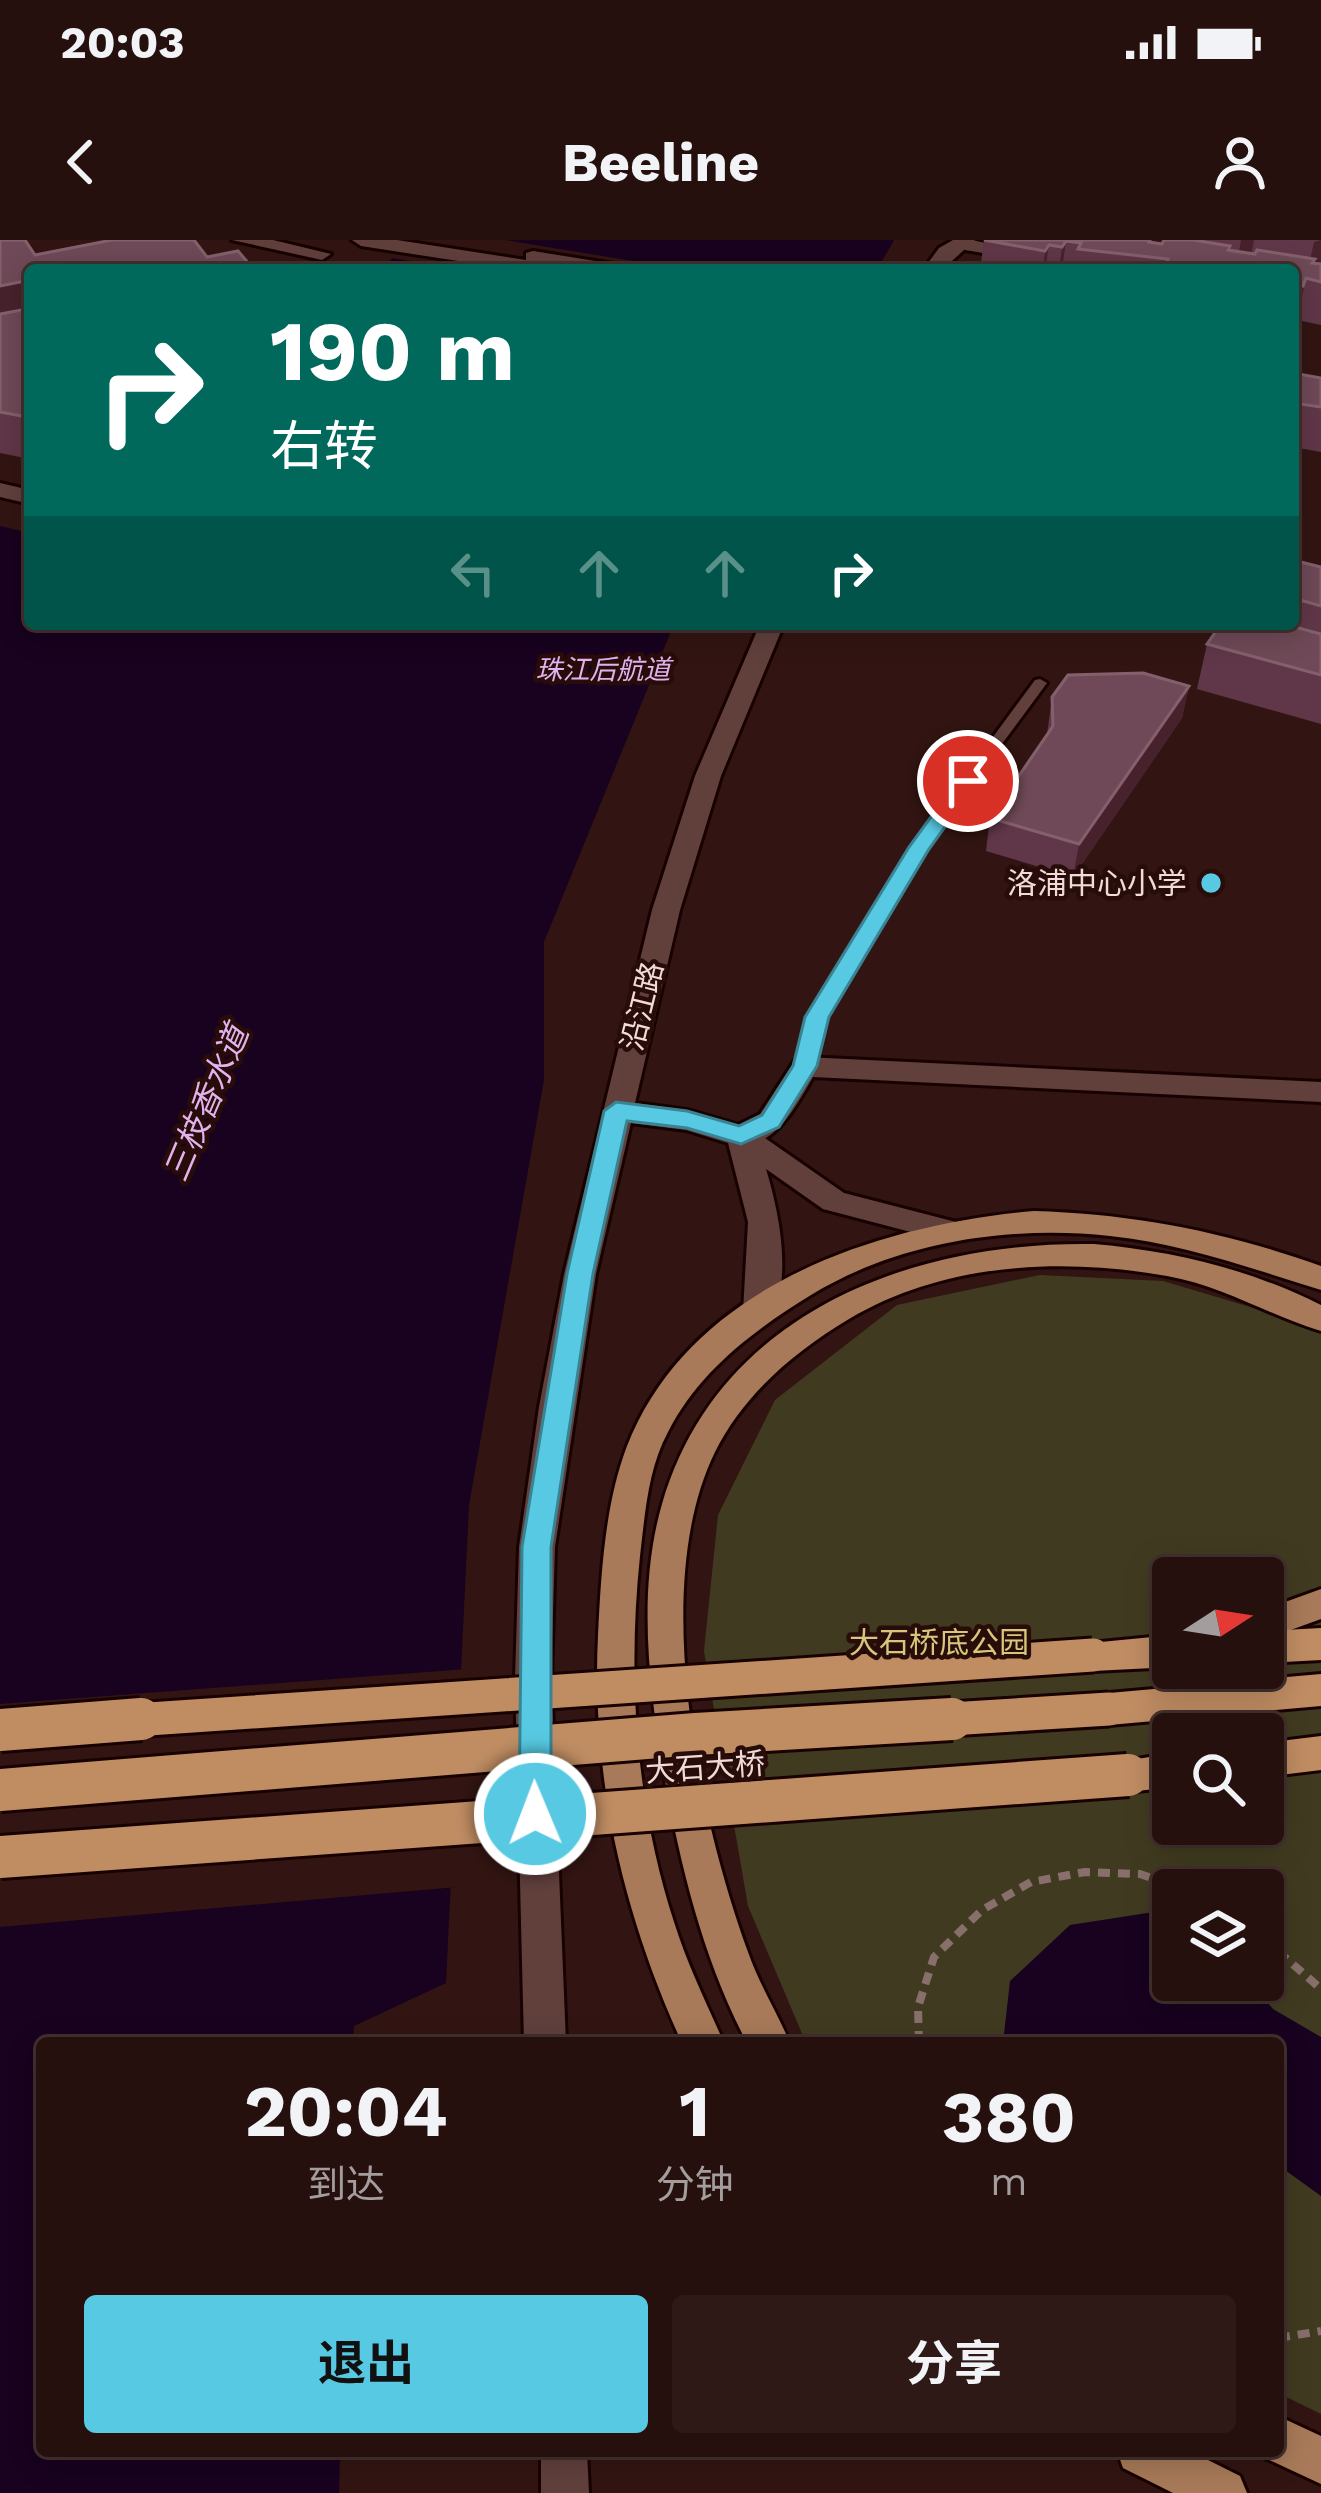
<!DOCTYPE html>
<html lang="zh">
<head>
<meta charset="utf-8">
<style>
  body { margin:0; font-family:"Work Sans","Noto Sans SC",sans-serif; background:#2e1917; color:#f1f3f6; height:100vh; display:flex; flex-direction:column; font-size:45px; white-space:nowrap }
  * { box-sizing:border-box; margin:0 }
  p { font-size:39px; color:#a49d9e }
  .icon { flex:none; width:66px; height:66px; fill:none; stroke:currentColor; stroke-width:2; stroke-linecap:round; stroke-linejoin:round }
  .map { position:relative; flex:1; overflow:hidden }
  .drawer { position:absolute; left:36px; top:1797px; width:1248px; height:420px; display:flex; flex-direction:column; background:#26100e; border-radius:12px; box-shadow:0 6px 30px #0003,0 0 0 3px #42302e }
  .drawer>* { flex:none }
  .banner { position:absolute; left:24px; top:24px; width:1275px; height:366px; border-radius:12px; box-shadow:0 6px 30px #0003,0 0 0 3px #42302e; background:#00695c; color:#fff; overflow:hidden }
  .needle { width:78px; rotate:78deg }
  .buttons { position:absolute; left:1152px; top:1317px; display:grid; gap:24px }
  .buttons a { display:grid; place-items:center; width:132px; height:132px; border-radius:12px; background:#26100e; box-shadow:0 6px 30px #0003,0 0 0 3px #42302e; font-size:60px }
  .pin { position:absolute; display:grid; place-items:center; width:102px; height:102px; color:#fff; margin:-51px; border:6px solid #fff; border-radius:50%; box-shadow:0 3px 12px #0007 }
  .me { position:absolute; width:132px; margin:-66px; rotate:359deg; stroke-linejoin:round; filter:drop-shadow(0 0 9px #0008) }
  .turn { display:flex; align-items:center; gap:42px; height:252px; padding:0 48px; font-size:54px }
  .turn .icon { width:156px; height:156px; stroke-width:2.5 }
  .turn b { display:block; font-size:84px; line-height:102px }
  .lanes { display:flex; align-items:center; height:114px; padding:0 48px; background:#0003; justify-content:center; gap:60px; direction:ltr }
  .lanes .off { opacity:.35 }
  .eta { display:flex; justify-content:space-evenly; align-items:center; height:204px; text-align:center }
  .eta b { font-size:72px; font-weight:700; line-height:84px }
  .button { display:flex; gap:24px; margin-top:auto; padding:24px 48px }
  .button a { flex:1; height:138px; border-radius:12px; background:#57c9e2; color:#111; font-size:48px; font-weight:700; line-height:138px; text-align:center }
  .button a+a { background:#2e1917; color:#f1f3f6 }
  .status { display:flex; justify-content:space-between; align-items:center; height:84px; padding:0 60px; background:#26100e; direction:ltr }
  .status svg { height:33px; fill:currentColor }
  header { display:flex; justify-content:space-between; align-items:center; height:156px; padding:0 48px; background:#26100e; font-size:54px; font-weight:700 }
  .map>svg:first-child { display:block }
</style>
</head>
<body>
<div class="status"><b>20:03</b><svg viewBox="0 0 49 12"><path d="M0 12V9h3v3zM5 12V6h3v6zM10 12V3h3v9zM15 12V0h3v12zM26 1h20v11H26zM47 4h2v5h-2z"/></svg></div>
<header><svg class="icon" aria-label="back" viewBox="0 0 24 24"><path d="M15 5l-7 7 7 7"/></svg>Beeline<svg class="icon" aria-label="person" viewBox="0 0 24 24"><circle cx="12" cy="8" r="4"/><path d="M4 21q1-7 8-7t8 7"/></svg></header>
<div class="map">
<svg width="1321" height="2253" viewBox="0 0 1321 2253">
  <rect width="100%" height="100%" fill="#321512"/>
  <path fill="#403b20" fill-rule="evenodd" d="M1040,1035l123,6 158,47v1086l-43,-21v-350h-472l-58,-137 -44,-255 14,-136 57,-115 122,-95zM1173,1338h90v90h-90zM1173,1494h90v90h-90zM1173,1650h90v90h-90z"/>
  <g fill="#18021f">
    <polygon points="411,0 894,0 877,30 380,30"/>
    <polygon points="0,286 30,293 30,384 674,384 544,702 544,840 469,1265 446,1743 354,1786 353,1803 42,1803 42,2211 340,2211 339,2253 0,2253"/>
    <polygon points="1160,1671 1173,1680 1173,1740 1248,1740 1273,1769 1321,1797 1321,1956 1278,1925 1278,1803 1003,1803 1010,1741 1070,1685"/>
  </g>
  <g fill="#321512">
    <polygon points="402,0 505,0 688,30 469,30 385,17"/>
    <polygon points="467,1429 457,1647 0,1687 0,1464"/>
  </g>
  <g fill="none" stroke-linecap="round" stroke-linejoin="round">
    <g stroke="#180201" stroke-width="6">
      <polygon id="service" points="1040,439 1047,443 925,608 825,777 811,831 799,831 797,827 809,777 912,607 1035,440"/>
    </g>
    <g stroke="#180201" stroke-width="6">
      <g id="minor">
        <polygon points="232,0 273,0 331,14 322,20"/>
        <polygon points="972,0 1034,14 1025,20 965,10 963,6"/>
        <polygon points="0,243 30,250 30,264 0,257"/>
        <path d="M805,817l516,25v20l-508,-25c-17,29 -41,78 -83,66l-4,-7 4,-7 30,-15 35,-54z"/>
      </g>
    </g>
    <g stroke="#180201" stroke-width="6">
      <g id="tertiary">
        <polygon points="352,0 397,0 526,20 526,13 533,11 614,24 623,30 516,30 361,6"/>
        <polygon points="953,0 975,0 942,30 923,30 939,8"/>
        <path d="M760,384h24l-63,152 -41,134 -45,193 52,7 65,19 92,64 112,29 5,8 -5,8 -11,3 -122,-32 -57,-40c13,43 27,110 4,152h-22l-5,-9 5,-90 -20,-79 -42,-13 -55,-7 -35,151 -41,273 -4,132 15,364h-42l-9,-364 4,-132 20,-140 25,-133 88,-364 43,-134z"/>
        <polygon points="541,2211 587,2211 589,2253 541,2253"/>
      </g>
    </g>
    <g stroke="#180201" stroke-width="6">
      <g id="primary">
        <path d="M1034,971c101,3 192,21 287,55v24c-71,-22 -137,-46 -211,-54 -101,-11 -212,6 -299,59 -57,35 -112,76 -143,137 -20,37 -23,82 -28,124 -13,123 -4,251 35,369 13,41 32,79 49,118h-42c-59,-129 -91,-266 -84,-408 3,-62 7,-131 29,-189 63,-161 251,-221 407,-235z"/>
        <path d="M1094,1004c80,7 155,25 227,61v26c-53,-16 -98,-45 -154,-55 -106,-19 -224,-13 -318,43 -55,33 -105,75 -134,133 -66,134 -16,366 33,500 11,32 29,60 42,91h-43c-44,-84 -66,-175 -83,-268 -15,-87 -27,-185 -2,-271 55,-191 250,-263 432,-260z"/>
        <polygon points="1321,1349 1321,1379 1263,1400 1263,1370"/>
        <polygon points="1278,2176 1321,2196 1321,2244 1261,2216 1260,2211 1278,2211"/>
        <polygon points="1117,2211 1190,2211 1240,2236 1247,2253 1173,2253 1123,2228"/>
      </g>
    </g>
    <g stroke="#180201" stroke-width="6">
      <g id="trunk">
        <polygon points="1321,1388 1321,1420 1263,1423 1263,1391"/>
        <polygon points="1173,1395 1173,1427 1093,1431 1080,1426 1075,1415 1080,1404"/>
        <polygon points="1321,1434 1321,1466 1109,1485 1096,1480 1090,1469 1096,1458 1109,1453"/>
        <polygon points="1321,1496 1321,1530 1263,1537 1263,1503"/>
        <polygon points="1173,1513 1173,1547 1128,1552 1114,1547 1109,1535 1114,1523"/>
      </g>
    </g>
    <g stroke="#886f6c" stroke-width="8" stroke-dasharray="12 8" stroke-linecap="butt">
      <polyline points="1263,1698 1321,1749"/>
      <polyline points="919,1803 918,1767 934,1717 982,1670 1031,1642 1085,1632 1140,1634 1187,1650"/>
      <polyline points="1278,2098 1321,2091"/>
    </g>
    <use href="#service" fill="#61403c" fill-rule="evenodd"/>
    <use href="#minor" fill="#61403c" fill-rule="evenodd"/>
    <use href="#tertiary" fill="#61403c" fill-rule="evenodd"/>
    <use href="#primary" fill="#a87a59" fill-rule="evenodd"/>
    <use href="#trunk" fill="#c08d63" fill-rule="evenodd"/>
    <g stroke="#180201" stroke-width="39" stroke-linecap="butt">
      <g id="trunk-bridge-far1">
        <polyline points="104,1482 1093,1415"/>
        <polyline points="902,1482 1109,1469"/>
      </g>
    </g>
    <g stroke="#180201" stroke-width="48" stroke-linecap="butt">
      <g id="trunk-bridge">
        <polyline points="0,1490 141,1479"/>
        <polyline points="0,1550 696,1494 952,1479"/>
        <polyline points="0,1617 1128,1535"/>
      </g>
    </g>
    <use href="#trunk-bridge-far1" stroke="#c08d63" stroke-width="33"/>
    <use href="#trunk-bridge" stroke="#c08d63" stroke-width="42"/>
  </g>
  <g fill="#603748">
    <polygon points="0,0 35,15 207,17 250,25 30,30 30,219 0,213"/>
    <polygon points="984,0 1162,4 1201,0 1321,0 1321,85 1297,80 1293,87 1293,30 980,30"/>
    <polygon points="1293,133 1321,138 1321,212 1293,207"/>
    <polygon points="1293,320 1321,327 1321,484 1197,449 1207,404 1221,384 1293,384"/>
    <polygon points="1189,446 1182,478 1073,637 986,611 990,578 1047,495 1052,457"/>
  </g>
  <g fill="#47222c">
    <polygon points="1241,0 1254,0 1249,27 1236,29"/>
    <polygon points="1321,0 1321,39 1306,38 1314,2"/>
    <polygon points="1066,1 1062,30 1059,30 1062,7"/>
    <polygon points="1049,5 1045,30 1043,30 1045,11"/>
    <polygon points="1306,38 1297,80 1294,88 1303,46"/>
    <polygon points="30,40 30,84 0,90 0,46"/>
    <polygon points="1189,446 1182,478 1073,637 1079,604"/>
  </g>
  <g fill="#6f4957" stroke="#84606c" stroke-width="3">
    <polygon points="0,0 25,0 35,15 112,0 194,0 207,17 238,11 250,25 224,30 30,30 30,40 0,46"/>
    <polygon points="984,0 1150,0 1149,2 1162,4 1164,0 1193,0 1230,6 1228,10 1255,14 1257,10 1315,19 1312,23 1321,24 1321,42 1306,38 1303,46 1293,44 1293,30 1232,30 1217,27 1215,30 1195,30 1165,25 1168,19 1078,9 1081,3 1066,1 1062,7 1049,5 1045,11"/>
    <polygon points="27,69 30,76 30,176 27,177 0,172 0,74"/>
    <polygon points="1293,133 1321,138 1321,167 1293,163"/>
    <polygon points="1293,320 1321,327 1321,366 1293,358"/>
    <polygon points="1221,384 1284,384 1321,394 1321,435 1207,404"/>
    <polygon points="1143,433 1189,446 1079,604 990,578 1053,486 1052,457 1068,435"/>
  </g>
  <polygon fill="#57c9e2" stroke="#398393" stroke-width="3" points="968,535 978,541 929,609 829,777 817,826 779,887 741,904 687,888 627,881 593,1034 551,1307 551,1574 547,1584 535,1588 524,1584 519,1574 522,1307 567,1034 604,871 616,862 687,871 739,886 762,875 793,826 805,777 909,607 960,537"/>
  <circle fill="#57c9e2" stroke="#270c09" stroke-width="4.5" cx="1211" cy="643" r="12"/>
  <g text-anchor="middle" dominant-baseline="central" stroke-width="9" stroke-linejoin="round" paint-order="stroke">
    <g font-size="27" font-style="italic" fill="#e2b2ef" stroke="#270c09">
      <text x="603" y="430">珠江后航道</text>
    </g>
    <g font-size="30" fill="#f0dbd8" stroke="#270c09" text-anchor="end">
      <text x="1187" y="643">洛浦中心小学</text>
    </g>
    <g font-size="30" fill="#f0dbd8" stroke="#270c09">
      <text transform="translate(642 766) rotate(-76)">沿江路</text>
      <text transform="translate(705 1527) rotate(-4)">大石大桥</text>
    </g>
    <g font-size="30" fill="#d7c77b" stroke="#270c09">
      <text x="939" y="1402">大石桥底公园</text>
    </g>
    <g font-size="33" font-style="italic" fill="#e2b2ef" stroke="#270c09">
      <text transform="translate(206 863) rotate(-67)">三枝香水道</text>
    </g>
  </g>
</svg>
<div class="buttons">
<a><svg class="needle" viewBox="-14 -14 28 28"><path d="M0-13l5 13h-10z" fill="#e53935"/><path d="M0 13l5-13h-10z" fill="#a49d9e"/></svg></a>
<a><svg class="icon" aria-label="search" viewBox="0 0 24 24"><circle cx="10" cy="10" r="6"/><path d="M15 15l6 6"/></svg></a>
<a><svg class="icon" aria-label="layers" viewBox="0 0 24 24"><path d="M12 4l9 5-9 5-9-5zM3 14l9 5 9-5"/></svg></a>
</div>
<div class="pin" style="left:968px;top:541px;background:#d93025"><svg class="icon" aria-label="arrive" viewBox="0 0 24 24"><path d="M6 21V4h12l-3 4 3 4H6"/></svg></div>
<svg class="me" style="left:535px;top:1574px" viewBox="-20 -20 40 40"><circle r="17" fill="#57c9e2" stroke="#fff" stroke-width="3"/><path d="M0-11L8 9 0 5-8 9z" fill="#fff"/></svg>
<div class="banner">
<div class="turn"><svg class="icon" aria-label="right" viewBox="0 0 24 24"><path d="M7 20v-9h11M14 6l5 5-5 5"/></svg><div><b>190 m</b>右转</div></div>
<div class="lanes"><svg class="icon off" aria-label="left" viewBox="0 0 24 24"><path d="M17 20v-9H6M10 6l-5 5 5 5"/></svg><svg class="icon off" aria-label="ahead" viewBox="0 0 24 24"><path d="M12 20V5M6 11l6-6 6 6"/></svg><svg class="icon off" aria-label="ahead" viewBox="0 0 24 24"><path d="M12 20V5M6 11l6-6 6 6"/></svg><svg class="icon" aria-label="right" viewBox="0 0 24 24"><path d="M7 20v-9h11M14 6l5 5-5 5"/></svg></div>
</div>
<section class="drawer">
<div class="eta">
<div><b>20:04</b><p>到达</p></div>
<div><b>1</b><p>分钟</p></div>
<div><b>380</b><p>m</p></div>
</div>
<div class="button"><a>退出</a><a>分享</a></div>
</section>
</div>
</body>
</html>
